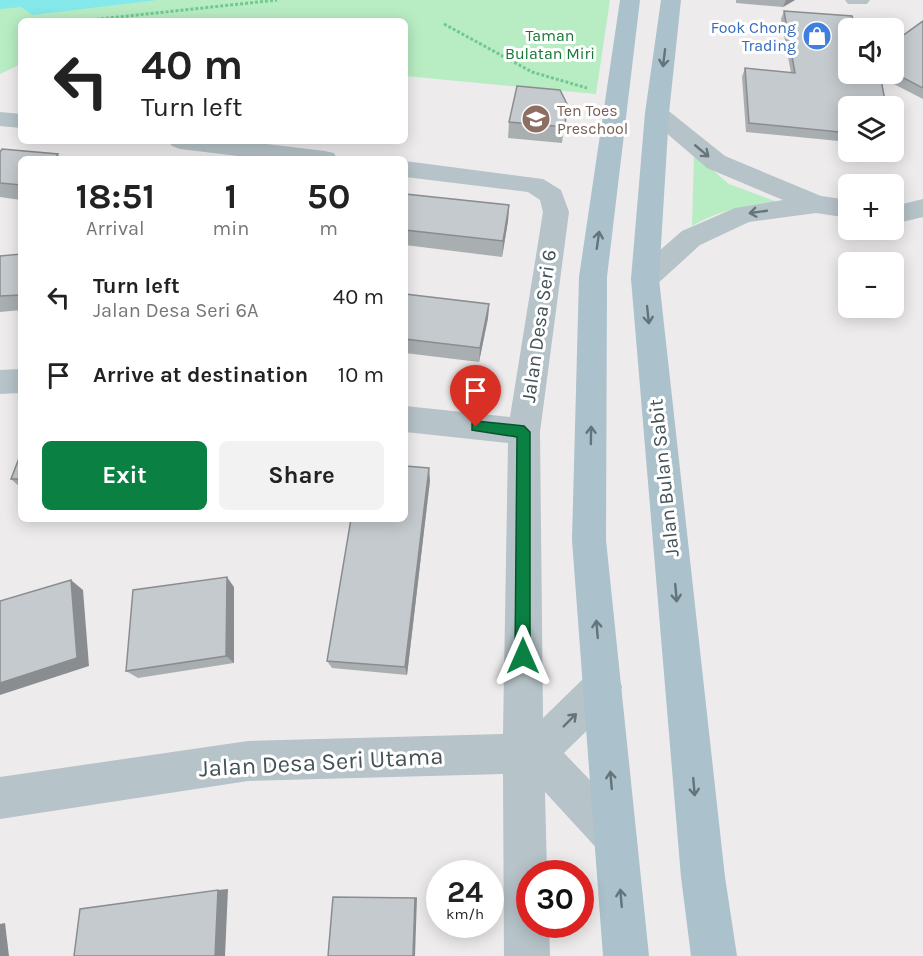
<!DOCTYPE html>
<html lang="en">
<head>
<meta charset="utf-8">
<style>
  body { margin:0; font-family:Karla,sans-serif; background:#f2f2f2; color:#222; height:100vh; display:flex; flex-direction:column; font-size:22px; white-space:nowrap }
  * { box-sizing:border-box; margin:0 }
  p { font-size:20px; color:#767676 }
  .icon { flex:none; width:33px; height:33px; fill:none; stroke:currentColor; stroke-width:2; stroke-linecap:round; stroke-linejoin:round }
  .map { position:relative; flex:1; overflow:hidden }
  .drawer { position:absolute; left:18px; top:156px; width:390px; height:366px; display:flex; flex-direction:column; background:#fff; border-radius:9px; box-shadow:0 3px 15px #0003 }
  .drawer>* { flex:none }
  .banner { position:absolute; left:18px; top:18px; width:390px; height:126px; border-radius:9px; box-shadow:0 3px 15px #0003; background:#fff; color:#222; overflow:hidden }
  .controls { position:absolute; left:838px; top:18px; display:grid; gap:12px }
  .controls a { display:grid; place-items:center; width:66px; height:66px; border-radius:9px; background:#fff; box-shadow:0 3px 15px #0003; font-size:30px }
  .speed { position:absolute; left:426px; top:860px; display:flex; gap:12px; font-size:30px; font-weight:700; text-align:center }
  .speed>* { display:grid; place-content:center; width:78px; height:78px; border-radius:50%; background:#fff; box-shadow:0 3px 15px #0003; line-height:1 }
  .speed small { font-size:15px; font-weight:400 }
  .speed .limit { border:9px solid #d22; background:#fff; color:#111 }
  .pin { position:absolute; display:grid; place-items:center; width:51px; height:51px; color:#fff; margin:-62px -26px; border-radius:50% 50% 50% 0; rotate:-45deg; box-shadow:0 0 6px #0007 }
  .pin .icon { rotate:45deg }
  .me { position:absolute; width:66px; margin:-33px; rotate:0deg; stroke-linejoin:round; filter:drop-shadow(0 0 4px #0008) }
  .turn { display:flex; align-items:center; gap:21px; height:126px; padding:0 24px; font-size:27px }
  .turn .icon { width:78px; height:78px; stroke-width:2.5 }
  .turn b { display:block; font-size:42px; line-height:51px }
  .eta { display:flex; justify-content:space-evenly; align-items:center; height:102px; text-align:center }
  .eta b { font-size:36px; font-weight:700; line-height:42px }
  .action { display:flex; gap:12px; margin-top:auto; padding:12px 24px }
  .action a { flex:1; height:69px; border-radius:9px; background:#0b8043; color:#fff; font-size:24px; font-weight:700; line-height:69px; text-align:center }
  .action a+a { background:#f2f2f2; color:#222 }
  ul { padding:0; list-style:none }
  li { display:flex; align-items:center; gap:18px; height:78px; padding:0 24px }
  li div { flex:1 }
  li b { display:block; font-size:22px }
  li em { font-style:normal }
  .map>svg:first-child { display:block }
</style>
</head>
<body>
<div class="map">
<svg width="923" height="956" viewBox="0 0 923 956">
  <rect width="100%" height="100%" fill="#eeebec"/>
  <g fill="#b8edc3">
    <polygon points="0,0 610,0 596,94 405,76 405,21 21,21 21,64 0,74"/>
    <path d="M694,154l35,30 51,19c-32,1 -60,7 -88,23z"/>
  </g>
  <polygon fill="#85e8ea" points="0,0 157,0 33,15 21,7 0,9"/>
  <g fill="none" stroke-linecap="round" stroke-linejoin="round">
    <g stroke="#71ca8d" stroke-width="3" stroke-dasharray="3 2" stroke-linecap="butt">
      <polyline points="81,21 277,0"/>
      <polyline points="444,24 532,72 587,88"/>
    </g>
    <g fill="#b6c3c8" fill-rule="evenodd">
      <polygon points="845,0 870,0 867,4 848,4"/>
      <polygon points="657,106 665,108 725,156 821,196 849,200 849,218 816,213 749,222 700,245 655,286 645,289 635,286 631,279 635,272 682,231 735,208 783,200 707,168 649,118 645,113 649,108"/>
      <polygon points="0,112 21,114 21,128 0,126"/>
      <polygon points="168,141 242,141 325,151 334,153 337,159 263,159 180,149 172,146"/>
      <polygon points="405,161 543,179 561,190 569,212 540,432 543,718 589,673 603,668 617,673 622,687 617,701 564,753 631,823 637,838 631,853 616,859 601,853 545,792 547,873 530,873 530,924 549,924 550,956 504,956 503,774 248,781 0,819 0,777 248,741 503,734 508,443 405,432 405,406 510,417 543,212 540,200 528,192 405,177"/>
      <polygon points="923,199 923,217 894,224 894,206"/>
      <polygon points="21,369 21,393 0,394 0,370"/>
    </g>
    <g fill="#abc1cb" fill-rule="evenodd">
      <polygon points="620,0 640,0 607,277 606,540 649,956 603,956 572,540 579,277"/>
      <polygon points="661,0 681,0 669,113 659,279 725,877 737,956 691,956 681,877 631,279 645,113"/>
    </g>
  </g>
  <g fill="#a9aeb1">
    <polygon points="736,0 795,0 783,7 736,3"/>
    <polygon points="784,11 849,74 894,74 923,21 923,99 880,77 849,106 849,142 746,132 742,77 745,68 791,73 781,19"/>
    <polygon points="567,104 562,143 508,138 509,122"/>
    <polygon points="0,152 58,154 59,157 21,159 21,200 0,197"/>
    <polygon points="405,194 509,205 508,221 502,257 405,245"/>
    <polygon points="21,254 21,310 0,312 0,256"/>
    <polygon points="405,294 489,304 488,318 479,362 405,353"/>
    <polygon points="21,453 21,488 11,479"/>
    <polygon points="430,480 407,675 332,668 327,661"/>
    <polygon points="234,587 234,663 138,678 126,671"/>
  </g>
  <g fill="#8a8d90">
    <polygon points="786,0 795,0 783,7"/>
    <polygon points="509,205 508,221 502,257 503,241"/>
    <polygon points="489,304 488,318 479,362 480,348"/>
    <polygon points="429,468 430,480 407,675 405,667"/>
    <polygon points="227,577 234,587 234,663 226,656"/>
    <polygon points="71,580 83,590 89,666 0,695 0,683"/>
    <polygon points="228,889 225,956 215,956 218,890"/>
    <polygon points="417,897 415,956 413,956 415,898"/>
    <polygon points="5,923 9,956 0,956 0,924"/>
  </g>
  <g fill="#c5cace" stroke="#8a8d90" stroke-width="1.5">
    <polygon points="784,11 852,16 856,28 849,28 849,74 880,74 886,106 849,106 849,133 749,123 745,68 795,73"/>
    <polygon points="923,21 923,88 894,73 894,42"/>
    <polygon points="517,86 560,90 567,104 565,127 509,122"/>
    <polygon points="2,149 58,154 56,157 78,159 21,159 21,185 0,183 0,152"/>
    <polygon points="405,194 509,205 503,241 405,230"/>
    <polygon points="21,254 21,295 0,296 0,256"/>
    <polygon points="405,294 489,304 480,348 405,339"/>
    <polygon points="21,453 21,479 11,479"/>
    <polygon points="405,466 429,468 405,667 327,661 351,519 405,519"/>
    <polygon points="227,577 226,656 126,671 133,590"/>
    <polygon points="71,580 77,658 0,683 0,601"/>
    <polygon points="218,890 215,956 74,956 80,909"/>
    <polygon points="333,897 415,898 413,956 328,956"/>
  </g>
  <defs><path id="oneway-shaft" d="M-6 0H5M1.5-3L5.5 0L1.5 3" fill="none" stroke-width="1.6" stroke-linecap="round" stroke-linejoin="round" transform="scale(1.5)"/></defs>
  <g stroke="#63747a">
    <use href="#oneway-shaft" transform="translate(664 58) rotate(97)"/>
    <use href="#oneway-shaft" transform="translate(598 240) rotate(-82)"/>
    <use href="#oneway-shaft" transform="translate(648 315) rotate(84)"/>
    <use href="#oneway-shaft" transform="translate(591 435) rotate(-89)"/>
    <use href="#oneway-shaft" transform="translate(676 593) rotate(85)"/>
    <use href="#oneway-shaft" transform="translate(597 629) rotate(-95)"/>
    <use href="#oneway-shaft" transform="translate(611 780) rotate(-95)"/>
    <use href="#oneway-shaft" transform="translate(694 787) rotate(85)"/>
    <use href="#oneway-shaft" transform="translate(621 898) rotate(-95)"/>
  </g>
  <g stroke="#66757a">
    <use href="#oneway-shaft" transform="translate(702 151) rotate(40)"/>
    <use href="#oneway-shaft" transform="translate(758 212) rotate(172)"/>
    <use href="#oneway-shaft" transform="translate(570 720) rotate(-45)"/>
  </g>
  <polygon fill="#0b8043" stroke="#07532c" stroke-width="1.5" points="476,421 524,426 530,432 530,656 528,662 523,664 517,662 515,656 517,437 472,430 472,423"/>
  <defs>
    <g id="shop-disc" transform="scale(1.5)"><circle r="9.5" fill="#3f7fe0" stroke="#fff"/><path d="M-5-2.5h2.3a2.7 3.5 0 0 1 5.4 0H5L5.5 6h-11ZM-1.5-2.5h3a1.5 2.3 0 0 0-3 0Z" fill="#fff"/></g>
    <g id="school-disc" transform="scale(1.5)"><circle r="9.5" fill="#8d6e63" stroke="#fff"/><path d="M0-5L7-2L0 1L-7-2ZM-4 1L0 2.5L4 1V4Q0 6-4 4Z" fill="#fff"/></g>
  </defs>
  <g fill-rule="evenodd">
    <use href="#shop-disc" x="817" y="36"/>
    <use href="#school-disc" x="536" y="119"/>
  </g>
  <g text-anchor="middle" dominant-baseline="central" stroke-width="6" stroke-linejoin="round" paint-order="stroke">
    <g font-size="16" fill="#366cbe" stroke="#fff" text-anchor="end">
      <text x="796" y="27">Fook Chong<tspan x="796" dy="18">Trading</tspan></text>
    </g>
    <g font-size="16" fill="#177835" stroke="#fff">
      <text x="550" y="35">Taman<tspan x="550" dy="18">Bulatan Miri</tspan></text>
    </g>
    <g font-size="16" fill="#785e54" stroke="#fff" text-anchor="start">
      <text x="557" y="110">Ten Toes<tspan x="557" dy="18">Preschool</tspan></text>
    </g>
    <g font-size="20" fill="#445358" stroke="#fff">
      <text transform="translate(539 326) rotate(-82)">Jalan Desa Seri 6</text>
      <text transform="translate(664 478) rotate(-96)">Jalan Bulan Sabit</text>
    </g>
    <g font-size="24" fill="#445358" stroke="#fff">
      <text transform="translate(321 762) rotate(-3)">Jalan Desa Seri Utama</text>
    </g>
  </g>
</svg>
<div class="controls">
<a><svg class="icon" aria-label="sound" viewBox="0 0 24 24"><path d="M4 9h4l5-4v14l-5-4H4zM17 9q2 3 0 6"/></svg></a>
<a><svg class="icon" aria-label="layers" viewBox="0 0 24 24"><path d="M12 4l9 5-9 5-9-5zM3 14l9 5 9-5"/></svg></a>
<a>+</a>
<a>−</a>
</div>
<div class="speed"><div>24<small>km/h</small></div><div class="limit">30</div></div>
<div class="pin" style="left:476px;top:427px;background:#d93025"><svg class="icon" aria-label="arrive" viewBox="0 0 24 24"><path d="M6 21V4h12l-3 4 3 4H6"/></svg></div>
<svg class="me" style="left:523px;top:656px" viewBox="-20 -20 40 40"><path d="M0-17L14 15 0 8-14 15z" fill="#0b8043" stroke="#fff" stroke-width="4"/></svg>
<div class="banner">
<div class="turn"><svg class="icon" aria-label="left" viewBox="0 0 24 24"><path d="M17 20v-9H6M10 6l-5 5 5 5"/></svg><div><b>40 m</b>Turn left</div></div>
</div>
<section class="drawer">
<div class="eta">
<div><b>18:51</b><p>Arrival</p></div>
<div><b>1</b><p>min</p></div>
<div><b>50</b><p>m</p></div>
</div>
<ul>
<li><svg class="icon" aria-label="left" viewBox="0 0 24 24"><path d="M17 20v-9H6M10 6l-5 5 5 5"/></svg><div><b>Turn left</b><p>Jalan Desa Seri 6A</p></div><em>40 m</em></li>
<li><svg class="icon" aria-label="arrive" viewBox="0 0 24 24"><path d="M6 21V4h12l-3 4 3 4H6"/></svg><div><b>Arrive at destination</b></div><em>10 m</em></li>
</ul>
<div class="action"><a>Exit</a><a>Share</a></div>
</section>
</div>
</body>
</html>
